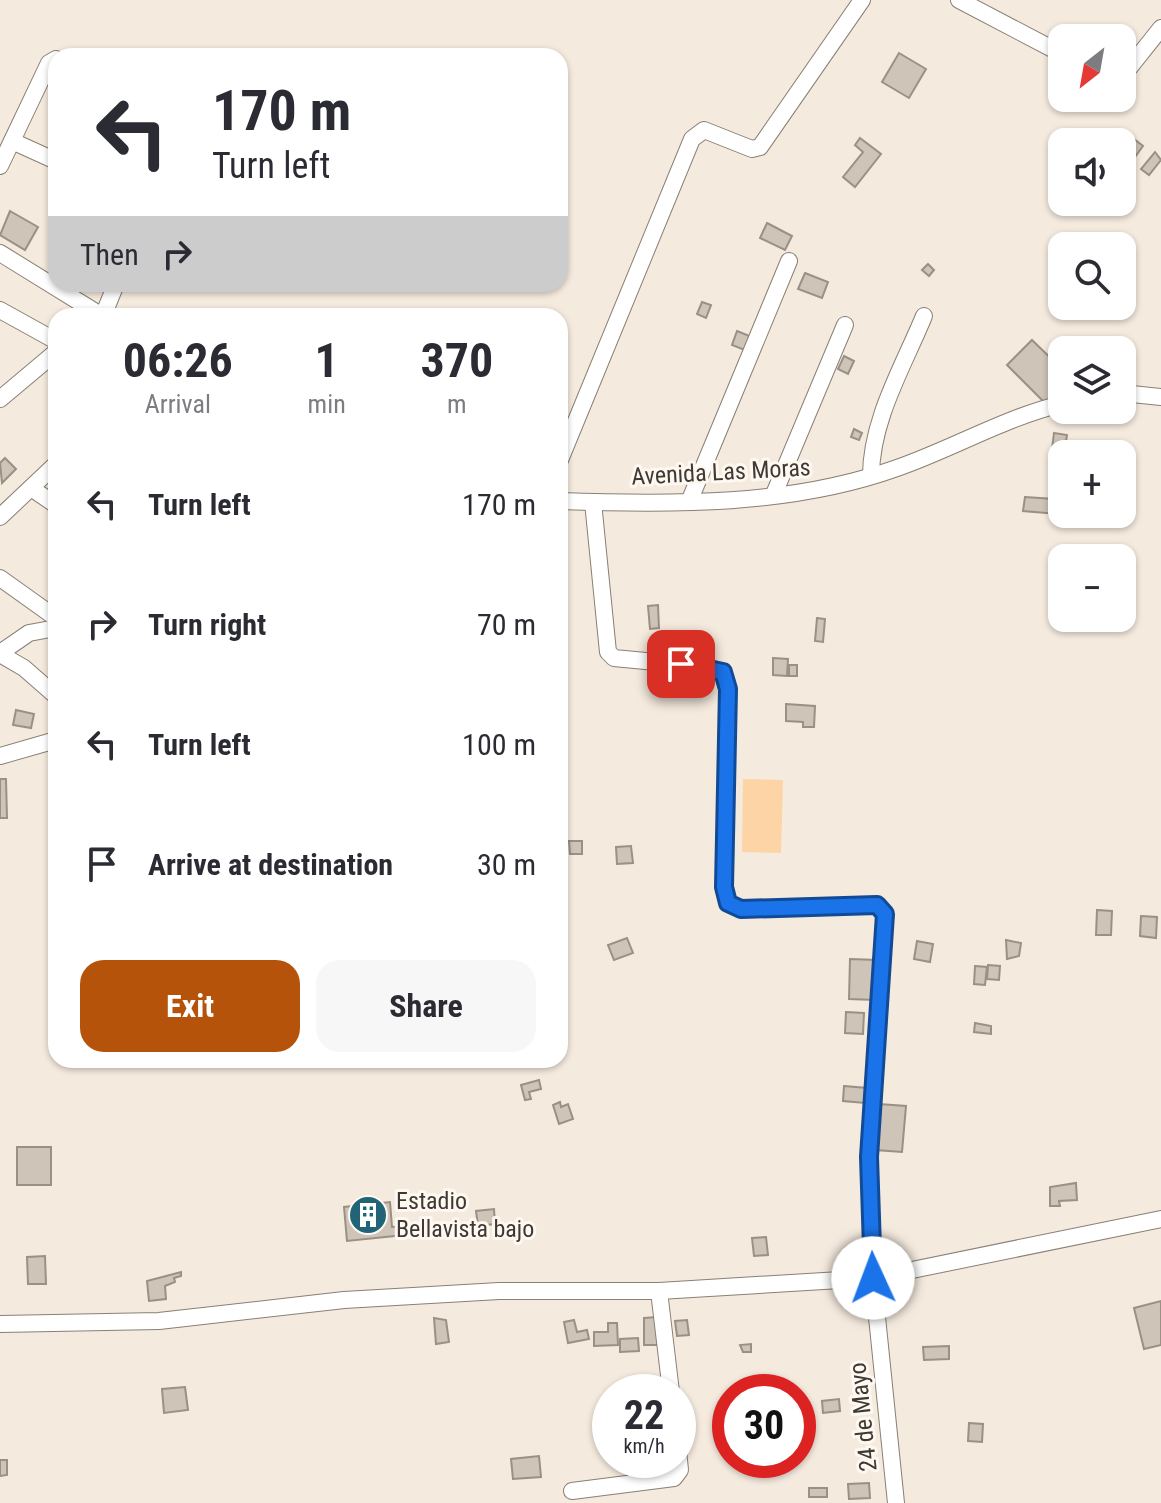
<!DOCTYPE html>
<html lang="en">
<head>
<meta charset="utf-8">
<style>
  body { margin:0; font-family:"Roboto Condensed",sans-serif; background:#f7f7f7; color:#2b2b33; height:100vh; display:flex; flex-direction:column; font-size:30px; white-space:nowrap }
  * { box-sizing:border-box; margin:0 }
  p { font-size:26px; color:#7c7c81 }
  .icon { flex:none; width:44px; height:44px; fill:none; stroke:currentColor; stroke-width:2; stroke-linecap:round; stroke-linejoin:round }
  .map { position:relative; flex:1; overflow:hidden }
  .drawer { position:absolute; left:48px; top:308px; width:520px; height:760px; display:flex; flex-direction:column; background:#fff; border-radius:24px; box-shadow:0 2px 6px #0004 }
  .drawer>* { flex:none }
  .banner { position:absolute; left:48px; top:48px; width:520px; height:244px; border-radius:24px; box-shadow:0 2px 6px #0004; background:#fff; color:#2b2b33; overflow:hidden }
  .needle { width:52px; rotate:211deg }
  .fabs { position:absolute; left:1048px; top:24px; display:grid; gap:16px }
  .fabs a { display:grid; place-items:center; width:88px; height:88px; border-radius:16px; background:#fff; box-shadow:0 2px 6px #0004; font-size:40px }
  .speed { position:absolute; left:592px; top:1374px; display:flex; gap:16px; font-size:40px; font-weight:700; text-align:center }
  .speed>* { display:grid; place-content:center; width:104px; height:104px; border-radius:50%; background:#fff; box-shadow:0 2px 6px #0004; line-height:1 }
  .speed small { font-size:20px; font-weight:400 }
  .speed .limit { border:12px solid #d22; background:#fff; color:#111 }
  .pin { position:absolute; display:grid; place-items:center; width:68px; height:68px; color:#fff; margin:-34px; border-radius:16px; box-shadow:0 4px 12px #0006 }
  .me { position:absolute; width:88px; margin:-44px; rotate:358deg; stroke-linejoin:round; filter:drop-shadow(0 0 6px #0008) }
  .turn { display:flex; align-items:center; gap:28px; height:168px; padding:0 32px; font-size:36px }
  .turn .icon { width:104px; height:104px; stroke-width:2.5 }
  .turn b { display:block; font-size:56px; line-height:68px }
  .then { display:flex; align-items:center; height:76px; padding:0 32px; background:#0003; gap:16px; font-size:30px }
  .eta { display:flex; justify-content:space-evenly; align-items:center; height:136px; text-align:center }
  .eta b { font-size:48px; font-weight:700; line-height:56px }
  .action { display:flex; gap:16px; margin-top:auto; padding:16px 32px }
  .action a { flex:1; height:92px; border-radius:24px; background:#b45309; color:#fff; font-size:32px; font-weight:700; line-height:92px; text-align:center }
  .action a+a { background:#f7f7f7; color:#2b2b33 }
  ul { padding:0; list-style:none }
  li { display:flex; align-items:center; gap:24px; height:120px; padding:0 32px }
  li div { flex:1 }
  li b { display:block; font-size:30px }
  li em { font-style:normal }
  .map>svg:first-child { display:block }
</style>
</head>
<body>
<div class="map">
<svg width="1161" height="1503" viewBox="0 0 1161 1503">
  <rect width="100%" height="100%" fill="#f5eade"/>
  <polygon fill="#fdd4a5" points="743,779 783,780 781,853 742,852"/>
  <g fill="#cec4b8" stroke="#9a9085" stroke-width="2">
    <polygon points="899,53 926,69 909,98 882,82"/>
    <polygon points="1129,135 1143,146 1132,161 1122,153 1122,143"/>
    <polygon points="860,138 881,154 855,187 843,177 863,152 855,145"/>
    <polygon points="1155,152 1161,160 1149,175 1141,169"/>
    <polygon points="10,211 38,227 25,250 0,235"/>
    <polygon points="767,223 792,236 785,250 760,238"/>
    <polygon points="928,264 934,270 929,276 922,270"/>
    <polygon points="805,273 828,282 822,298 798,289"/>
    <polygon points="702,302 711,305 706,318 697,314"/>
    <polygon points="737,331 752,337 747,351 732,345"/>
    <polygon points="1032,340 1062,369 1062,388 1046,404 1007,365"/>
    <polygon points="844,356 854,361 848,374 838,369"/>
    <polygon points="854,429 862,433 859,440 851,437"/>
    <polygon points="1054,433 1067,435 1062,466 1050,465"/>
    <polygon points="5,458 16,469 2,483 0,463"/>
    <polygon points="1025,497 1054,499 1054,503 1059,503 1058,514 1023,511"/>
    <polygon points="658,605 659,628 650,629 648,606"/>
    <polygon points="817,618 825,619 823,642 815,641"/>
    <polygon points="773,658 788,659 787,676 773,675"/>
    <rect x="789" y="665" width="8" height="11"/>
    <polygon points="786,704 815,706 814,727 803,727 803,722 786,721"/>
    <polygon points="16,710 34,714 31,728 13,725"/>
    <polygon points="0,779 6,779 7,818 0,818"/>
    <polygon points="569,841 582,841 582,854 570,854"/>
    <polygon points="631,846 633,863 617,864 616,847"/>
    <polygon points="1097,910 1112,911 1111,935 1096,935"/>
    <polygon points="1141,916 1157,917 1156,938 1140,936"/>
    <polygon points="627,938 633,953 614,960 608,945"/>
    <polygon points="1006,940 1021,943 1019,956 1007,959"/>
    <polygon points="917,941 933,944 930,962 914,959"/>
    <polygon points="850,959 877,960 875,1000 849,999"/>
    <polygon points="988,965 1000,966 999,980 987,979"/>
    <polygon points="975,966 987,967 985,985 974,984"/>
    <polygon points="846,1012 864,1013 863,1034 845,1033"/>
    <polygon points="975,1023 991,1026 991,1034 974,1032"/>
    <polygon points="539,1080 541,1089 529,1092 531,1099 525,1100 521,1085"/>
    <polygon points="844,1086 867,1088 865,1103 843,1101"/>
    <polygon points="560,1102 561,1107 568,1104 573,1119 559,1124 553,1105"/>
    <polygon points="879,1104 906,1106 902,1152 875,1150"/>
    <rect x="17" y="1147" width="34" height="38"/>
    <polygon points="1076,1183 1077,1200 1059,1201 1060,1206 1050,1206 1050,1187"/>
    <polygon points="390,1202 392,1227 423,1224 424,1233 347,1241 344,1207"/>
    <polygon points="494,1209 495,1224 478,1226 476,1211"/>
    <polygon points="766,1237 768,1255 754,1256 752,1238"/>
    <polygon points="45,1256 46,1284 28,1284 27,1257"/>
    <polygon points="181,1272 181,1276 174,1278 175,1282 165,1286 166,1299 149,1301 147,1281"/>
    <polygon points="1161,1301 1161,1345 1144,1349 1134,1308"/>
    <polygon points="657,1317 658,1345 644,1345 644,1318"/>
    <polygon points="434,1318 446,1320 449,1342 436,1344"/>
    <polygon points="574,1320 577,1332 587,1330 589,1339 568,1343 564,1322"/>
    <polygon points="687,1320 689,1335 677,1336 675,1321"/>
    <polygon points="608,1323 617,1323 618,1345 594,1346 594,1332 608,1332"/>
    <polygon points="638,1338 639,1351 620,1352 620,1339"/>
    <polygon points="751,1344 751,1352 743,1352 740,1345"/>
    <polygon points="949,1346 949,1359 924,1360 923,1347"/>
    <polygon points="185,1387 188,1410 164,1413 162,1389"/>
    <polygon points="839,1399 840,1411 823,1413 822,1401"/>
    <polygon points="969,1423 983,1424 982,1442 968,1441"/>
    <polygon points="539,1456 541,1477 513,1479 511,1459"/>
    <polygon points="0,1460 7,1460 7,1475 0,1476"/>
    <polygon points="869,1483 870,1498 849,1499 848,1484"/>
    <rect x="809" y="1488" width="18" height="9"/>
  </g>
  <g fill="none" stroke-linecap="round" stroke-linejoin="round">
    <g stroke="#897f74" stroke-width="18">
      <g id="minor">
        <polyline points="959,0 1062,54"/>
        <polyline points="1122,77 1161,28"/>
        <polyline points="12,141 56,161"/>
        <polyline points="0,166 49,63 56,59"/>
        <polyline points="0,253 102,316"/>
        <polyline points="0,310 56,341"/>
        <polyline points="103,316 116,284"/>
        <polyline points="1122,393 1161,397"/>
        <polyline points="0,399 56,352"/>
        <polyline points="560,460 692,139 704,130 752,149 760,147 862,0"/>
        <path d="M871,476c0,-56 32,-109 53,-160"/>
        <polyline points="31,488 56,505"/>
        <polyline points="774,494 845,325"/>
        <path d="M560,501c112,4 231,5 337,-33 55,-19 109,-51 165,-64"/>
        <polyline points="593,502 608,652 614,658 708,667 723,672 728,689 724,887 728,903 741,909 877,905 885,914 869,1157 873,1278 896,1503"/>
        <polyline points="689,502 789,261"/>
        <polyline points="0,517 56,464"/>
        <polyline points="0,578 56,618"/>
        <polyline points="0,653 29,633 56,628"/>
        <polyline points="0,654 24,668 56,696"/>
        <polyline points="0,756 56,740"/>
        <polyline points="659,1291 671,1392"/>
        <polyline points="0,1324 159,1321 344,1300 499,1291 659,1291 873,1278 1161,1219"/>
        <polyline points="572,1491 674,1478 680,1470 678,1450"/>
      </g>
    </g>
    <use href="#minor" stroke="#fff" stroke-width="16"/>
  </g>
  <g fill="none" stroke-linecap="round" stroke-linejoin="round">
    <g stroke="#114b97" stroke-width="20">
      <polyline id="route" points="681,664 723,672 728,689 724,887 728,903 741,909 877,905 885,914 869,1157 873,1278"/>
    </g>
    <use href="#route" stroke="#1a73e8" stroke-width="14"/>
  </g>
  <defs>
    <g id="building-disc" transform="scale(2)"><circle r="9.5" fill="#216477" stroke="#fff8f1"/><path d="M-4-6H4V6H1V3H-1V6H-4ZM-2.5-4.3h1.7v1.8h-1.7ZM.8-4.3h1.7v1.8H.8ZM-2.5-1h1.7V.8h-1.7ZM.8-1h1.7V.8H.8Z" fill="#fff"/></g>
  </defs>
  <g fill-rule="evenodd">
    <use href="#building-disc" x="368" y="1215"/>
  </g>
  <g text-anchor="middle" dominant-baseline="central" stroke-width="6" stroke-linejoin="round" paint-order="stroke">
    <g font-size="24" fill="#3d3934" stroke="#fff8f1">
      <text transform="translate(721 472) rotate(-3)">Avenida Las Moras</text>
      <text transform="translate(863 1417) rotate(-96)">24 de Mayo</text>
    </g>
    <g font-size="24" fill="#3d3934" stroke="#fff8f1" text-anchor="start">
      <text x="396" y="1201">Estadio<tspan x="396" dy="28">Bellavista bajo</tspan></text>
    </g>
  </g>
</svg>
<div class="fabs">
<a><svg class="needle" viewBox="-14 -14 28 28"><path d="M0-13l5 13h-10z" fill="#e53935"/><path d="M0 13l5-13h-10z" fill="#7c7c81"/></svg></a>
<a><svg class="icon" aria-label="sound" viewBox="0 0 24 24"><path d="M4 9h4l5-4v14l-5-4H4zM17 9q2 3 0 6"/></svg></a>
<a><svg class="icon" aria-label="search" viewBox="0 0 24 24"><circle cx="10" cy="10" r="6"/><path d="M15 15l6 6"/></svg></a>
<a><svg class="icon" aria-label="layers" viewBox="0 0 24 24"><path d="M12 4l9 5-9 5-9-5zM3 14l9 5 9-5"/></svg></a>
<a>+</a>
<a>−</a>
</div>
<div class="speed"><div>22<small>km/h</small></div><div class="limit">30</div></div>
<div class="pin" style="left:681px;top:664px;background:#d93025"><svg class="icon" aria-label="arrive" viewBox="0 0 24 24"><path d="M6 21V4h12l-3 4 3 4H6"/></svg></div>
<svg class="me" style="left:873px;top:1278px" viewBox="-20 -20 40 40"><circle r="19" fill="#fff"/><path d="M0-13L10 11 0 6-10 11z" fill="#1a73e8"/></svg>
<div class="banner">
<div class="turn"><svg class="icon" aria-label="left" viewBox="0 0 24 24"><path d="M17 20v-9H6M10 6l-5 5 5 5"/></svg><div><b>170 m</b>Turn left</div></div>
<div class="then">Then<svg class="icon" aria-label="right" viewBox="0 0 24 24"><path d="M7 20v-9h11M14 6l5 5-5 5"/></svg></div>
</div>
<section class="drawer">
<div class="eta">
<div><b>06:26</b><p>Arrival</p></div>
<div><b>1</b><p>min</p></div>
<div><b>370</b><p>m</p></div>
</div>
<ul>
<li><svg class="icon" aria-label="left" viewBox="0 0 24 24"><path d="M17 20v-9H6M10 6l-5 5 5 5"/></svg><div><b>Turn left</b></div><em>170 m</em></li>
<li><svg class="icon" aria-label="right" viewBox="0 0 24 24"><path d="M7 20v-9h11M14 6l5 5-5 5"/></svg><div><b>Turn right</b></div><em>70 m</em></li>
<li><svg class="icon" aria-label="left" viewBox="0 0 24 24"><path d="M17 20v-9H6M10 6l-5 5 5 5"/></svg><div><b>Turn left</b></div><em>100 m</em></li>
<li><svg class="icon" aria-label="arrive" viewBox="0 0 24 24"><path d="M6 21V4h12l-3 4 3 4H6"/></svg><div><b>Arrive at destination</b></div><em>30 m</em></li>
</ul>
<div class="action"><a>Exit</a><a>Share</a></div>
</section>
</div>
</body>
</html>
